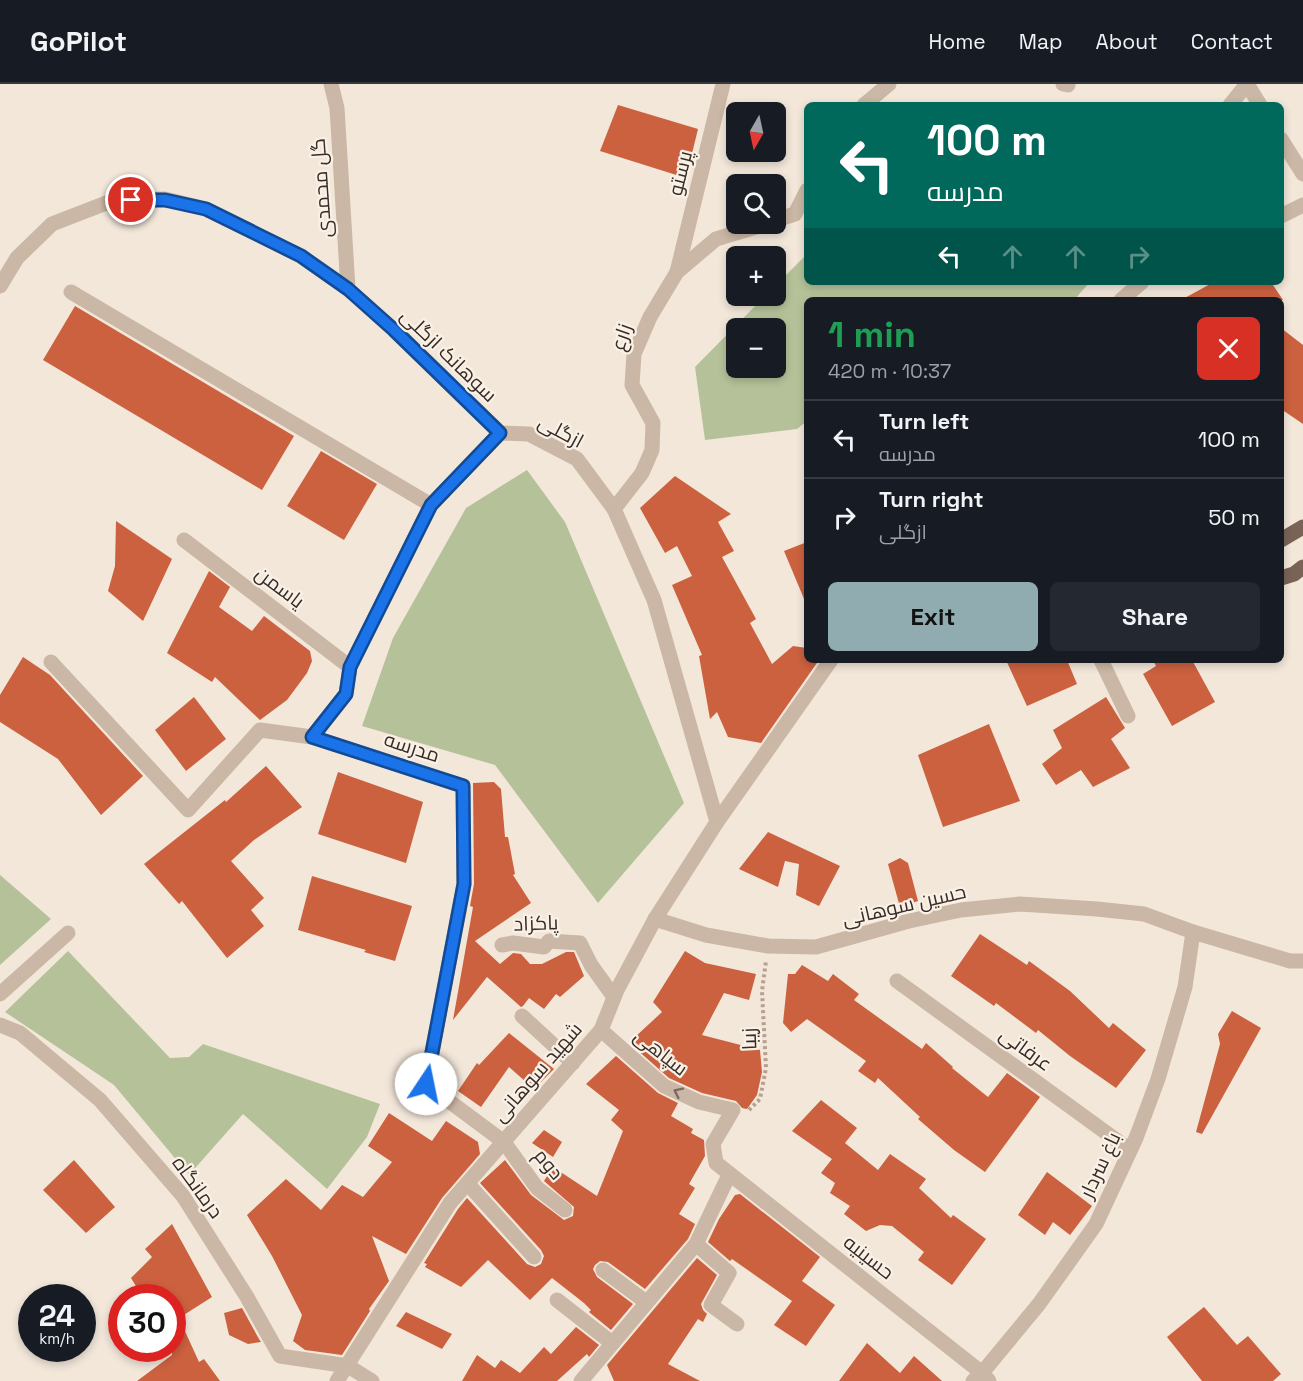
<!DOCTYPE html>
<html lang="en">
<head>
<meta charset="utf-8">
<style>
  body { margin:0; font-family:"Space Grotesk",Cairo,sans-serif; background:#242831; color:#f1f3f6; height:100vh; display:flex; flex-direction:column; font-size:22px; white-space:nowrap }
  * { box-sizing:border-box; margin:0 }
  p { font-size:20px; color:#9ea1a6 }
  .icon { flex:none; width:33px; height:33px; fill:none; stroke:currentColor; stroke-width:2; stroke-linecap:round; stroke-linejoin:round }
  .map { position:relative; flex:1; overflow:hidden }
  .sheet { position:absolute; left:804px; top:213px; width:480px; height:366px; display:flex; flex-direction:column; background:#171b24; border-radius:9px; box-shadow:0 3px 9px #0003 }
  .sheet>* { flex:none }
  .guide { position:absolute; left:804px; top:18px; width:480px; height:183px; border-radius:9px; box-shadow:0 3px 9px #0003; background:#00695c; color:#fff; overflow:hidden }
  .needle { width:39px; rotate:189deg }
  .buttons { position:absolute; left:726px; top:18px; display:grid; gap:12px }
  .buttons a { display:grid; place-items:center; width:60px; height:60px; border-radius:9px; background:#171b24; box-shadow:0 3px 9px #0003; font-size:30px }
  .speed { position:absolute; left:18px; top:1200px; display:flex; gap:12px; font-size:30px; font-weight:700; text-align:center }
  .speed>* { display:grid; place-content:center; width:78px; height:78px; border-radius:50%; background:#171b24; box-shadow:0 3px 9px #0003; line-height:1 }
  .speed small { font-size:15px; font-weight:400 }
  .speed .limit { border:9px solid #d22; background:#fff; color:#111 }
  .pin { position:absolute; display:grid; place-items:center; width:51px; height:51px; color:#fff; margin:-26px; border:3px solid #fff; border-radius:50%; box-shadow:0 2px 6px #0007 }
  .me { position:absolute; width:66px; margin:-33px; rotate:11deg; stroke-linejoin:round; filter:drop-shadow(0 0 4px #0008) }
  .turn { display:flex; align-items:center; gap:21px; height:126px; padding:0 24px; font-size:27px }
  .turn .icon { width:78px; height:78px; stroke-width:2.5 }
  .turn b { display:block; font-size:42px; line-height:51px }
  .lanes { display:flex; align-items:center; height:57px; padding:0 24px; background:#0003; justify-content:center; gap:30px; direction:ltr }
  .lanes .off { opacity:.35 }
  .round { display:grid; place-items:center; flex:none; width:63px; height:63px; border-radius:9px; background:#242831 }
  .headline { display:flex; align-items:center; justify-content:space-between; height:102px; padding:0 24px }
  h1 { font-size:36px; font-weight:700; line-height:45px; color:#1e9e55 }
  .action { display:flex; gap:12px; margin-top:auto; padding:12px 24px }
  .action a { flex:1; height:69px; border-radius:9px; background:#90acb0; color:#111; font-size:24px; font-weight:700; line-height:69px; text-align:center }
  .action a+a { background:#242831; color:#f1f3f6 }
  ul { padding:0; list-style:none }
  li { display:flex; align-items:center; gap:18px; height:78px; padding:0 24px; border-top:2px solid #363941 }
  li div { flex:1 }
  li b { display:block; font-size:22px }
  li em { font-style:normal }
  header { display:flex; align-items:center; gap:36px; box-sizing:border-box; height:84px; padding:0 30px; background:#171b24; border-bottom:2px solid #363941 }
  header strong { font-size:28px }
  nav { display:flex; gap:33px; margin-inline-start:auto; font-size:21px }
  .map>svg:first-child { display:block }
</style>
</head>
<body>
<header>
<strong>GoPilot</strong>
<nav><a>Home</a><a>Map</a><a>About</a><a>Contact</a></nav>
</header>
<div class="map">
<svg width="1303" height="1297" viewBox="0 0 1303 1297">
  <rect width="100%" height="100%" fill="#f3e7da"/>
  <g fill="#b5c299" fill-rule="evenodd">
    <path d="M807,170v28h283l-16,18h-267v121l-10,8 -92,11 -10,-73 70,-71h11v-11zM736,244h40v40h-40z"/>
    <polygon points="527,386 565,438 684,719 598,819 495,681 362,642 393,554 466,424"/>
    <polygon points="0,791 51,835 0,881"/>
    <polygon points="68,867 170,974 189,973 203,960 380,1020 367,1053 327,1105 243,1030 189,1091 114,1001 5,928"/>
  </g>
  <g fill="#cb613f">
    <polygon points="618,21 698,45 686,94 600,67"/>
    <polygon points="1214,198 1271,198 1283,216 1181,216"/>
    <polygon points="75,222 294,352 262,406 43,276"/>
    <polygon points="1281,244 1303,261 1303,340 1281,325"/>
    <polygon points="321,367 377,400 344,456 287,422"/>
    <polygon points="675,392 731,430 718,438 734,467 722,473 756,535 750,539 772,580 793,562 807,564 807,576 819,576 761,659 728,653 717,628 710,635 699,572 702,571 672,501 692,492 677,462 665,469 640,424"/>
    <polygon points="116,437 172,475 143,537 108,507 115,482"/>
    <polygon points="807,458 807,522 784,467"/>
    <polygon points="209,487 230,503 219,523 252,547 264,532 310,567 312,577 307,589 287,616 260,636 215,593 212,598 167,569"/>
    <polygon points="23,573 50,591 143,692 101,731 58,675 0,638 0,611"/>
    <polygon points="1006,576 1067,576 1077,600 1027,622"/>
    <polygon points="1153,576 1192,576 1215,618 1172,642 1143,590 1156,582"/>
    <polygon points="194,613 226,655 186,687 155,646"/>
    <polygon points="1106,613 1125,644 1111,655 1130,684 1093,703 1081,686 1056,701 1042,680 1062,664 1053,646"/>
    <polygon points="989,640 1020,717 943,743 918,671"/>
    <polygon points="266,682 302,723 254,756 231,777 264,814 251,826 264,842 227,874 182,817 179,820 144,780 225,716 226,718"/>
    <polygon points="338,688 423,718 406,779 318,750"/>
    <polygon points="494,698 501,705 505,753 508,753 515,790 513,791 531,819 475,857 500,880 513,869 521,870 530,880 542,880 566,868 574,868 584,892 560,913 556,910 544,925 529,914 523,922 521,923 487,893 453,936 473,823 470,822 474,800 473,699"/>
    <polygon points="768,748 840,782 819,822 796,811 799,780 785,777 778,803 739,785"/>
    <polygon points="900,774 908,779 918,817 900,823 888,780"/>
    <polygon points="312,792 412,822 395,877 364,868 366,866 298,846"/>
    <polygon points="980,850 1027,881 1029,877 1070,907 1109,944 1113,939 1146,966 1116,1004 1070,972 1038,946 1036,949 996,919 994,922 951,892"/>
    <polygon points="685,867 705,879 756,890 749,916 724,909 702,951 760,966 762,988 757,1011 747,1025 742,1024 736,1017 702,1009 669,994 635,964 634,954 662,928 653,918"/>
    <polygon points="802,881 828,897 833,890 859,910 854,916 922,965 926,959 953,983 952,984 988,1013 1007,989 1040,1013 985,1088 954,1066 918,1035 920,1033 878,994 875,999 858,987 866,977 807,935 791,948 783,939 788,890 795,890"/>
    <polygon points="1232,927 1261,944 1202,1050 1196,1048 1220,960 1218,950"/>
    <polygon points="509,949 554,985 534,1005 509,983 481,1023 458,1007 477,979 479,981"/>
    <polygon points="616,972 658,1009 678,1019 671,1032 693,1045 691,1049 704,1056 705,1072 689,1100 695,1104 679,1130 695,1140 688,1155 645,1205 608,1178 600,1177 595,1181 593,1185 597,1193 633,1220 611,1246 589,1228 591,1226 584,1219 552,1194 530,1216 488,1176 461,1203 425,1183 427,1180 424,1179 458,1125 467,1114 527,1180 535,1183 541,1180 544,1172 541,1166 480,1099 505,1076 531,1111 564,1136 573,1132 574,1123 544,1097 553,1083 597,1112 623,1047 611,1036 619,1026 586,1000"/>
    <polygon points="821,1016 857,1044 845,1059 878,1086 890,1070 926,1095 919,1104 951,1134 953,1131 986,1155 952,1201 918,1176 924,1168 892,1142 880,1141 866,1147 844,1130 850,1122 830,1109 835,1099 821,1089 832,1075 792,1047"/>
    <polygon points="389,1029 432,1057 446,1037 478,1058 480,1070 442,1114 406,1170 372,1152 389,1197 369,1225 370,1227 342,1271 305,1266 293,1257 302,1231 272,1172 247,1131 286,1095 321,1126 342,1101 363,1113 392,1078 368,1062"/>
    <polygon points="544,1046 562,1058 553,1073 532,1059"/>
    <polygon points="74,1076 115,1123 86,1149 43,1106"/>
    <polygon points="1047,1088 1092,1122 1070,1151 1053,1138 1045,1151 1018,1131"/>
    <polygon points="740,1110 820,1173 802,1197 835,1221 806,1262 774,1241 792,1217 732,1175 730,1177 708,1158 719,1135 735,1111"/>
    <polygon points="172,1140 212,1213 179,1234 199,1278 204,1275 220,1297 137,1297 172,1271 172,1214 143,1214 131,1194 152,1173 145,1165"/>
    <polygon points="697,1174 717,1191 701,1220 703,1226 707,1230 703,1238 698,1235 668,1280 700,1297 614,1297 607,1281"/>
    <polygon points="1204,1223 1237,1261 1248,1252 1281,1290 1273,1297 1202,1297 1167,1253"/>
    <polygon points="242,1224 259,1255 261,1258 248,1260 229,1251 224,1229"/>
    <polygon points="406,1228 452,1250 442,1265 396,1242"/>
    <polygon points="576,1243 599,1261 589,1273 587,1270 557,1297 462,1297 477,1271 495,1284 501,1276 520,1289 544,1263 551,1270"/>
    <polygon points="867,1259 900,1289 914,1272 942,1297 839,1297"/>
  </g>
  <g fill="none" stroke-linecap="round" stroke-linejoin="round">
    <polyline stroke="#b7a08f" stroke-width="4" stroke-dasharray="3 3" stroke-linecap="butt" points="749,1026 760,1015 766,984 762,907 766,877"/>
    <g stroke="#cbb7a5" stroke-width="15">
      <polyline points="331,0 337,24 348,205"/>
      <polyline points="1063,0 1068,1"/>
      <polyline points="1247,0 1260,21"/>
      <polyline points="864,21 889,0"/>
      <polyline points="1230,21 1247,0"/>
      <polyline points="1281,55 1303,90"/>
      <polyline points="1281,132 1303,121"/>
      <polyline points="776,136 795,130 807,106"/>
      <polyline points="677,188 723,0"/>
      <polyline points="0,202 17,174 52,140 114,116 165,115 206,125 301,172 348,205 394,246 500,349"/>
      <polyline points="71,208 431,421"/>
      <polyline points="1121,216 1142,198"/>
      <polyline points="614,425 642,389 652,366 653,339 632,301 634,270 650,233 677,188 716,155 766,140"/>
      <polyline points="184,456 350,583"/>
      <polyline points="1101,576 1128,632"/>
      <polyline points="51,578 188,726 260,646 312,653 463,702 464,800 426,1000 504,1058 537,1104 565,1126"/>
      <polyline points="312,653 346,610 350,583 431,421 500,349 529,350 577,375 614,425 654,516 717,738"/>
      <polyline points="655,835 706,851 768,862 816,863 909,837 961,826 1020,820 1097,825 1144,830 1193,848 1290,877 1303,877"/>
      <polyline points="502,861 513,859 544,863 549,857 580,859 591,881 614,913"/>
      <polyline points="897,897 1130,1066"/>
      <polyline points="0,910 68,849"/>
      <polyline points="522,932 573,979"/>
      <polyline points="0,941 20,949 100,1016 183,1112 247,1213 280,1272 348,1282 372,1297"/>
      <polyline points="601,946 664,1002 699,1018 733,1026 713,1060 716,1079 982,1289 989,1297"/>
      <polyline points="468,1100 534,1173"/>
      <polyline points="696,1160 729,1189 711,1221 737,1240"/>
      <polyline points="603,1186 646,1218"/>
      <polyline points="557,1216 612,1259"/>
      <polyline points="337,1297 450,1119 601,946 617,906 655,835 717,738 831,576"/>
      <polyline points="581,1297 696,1160 729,1091"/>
      <polyline points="973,1297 982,1289 1039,1220 1096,1140 1136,1054 1158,995 1185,903 1193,848"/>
    </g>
    <g stroke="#796357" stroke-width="15">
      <polyline points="1281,456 1303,443"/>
      <polyline points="1281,494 1294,490 1303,483"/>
    </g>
  </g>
  <defs><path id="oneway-chevron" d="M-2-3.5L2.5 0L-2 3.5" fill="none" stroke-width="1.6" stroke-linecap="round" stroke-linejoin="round" transform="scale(1.5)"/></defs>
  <use stroke="#7a6b60" href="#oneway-chevron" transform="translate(678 1008) rotate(-154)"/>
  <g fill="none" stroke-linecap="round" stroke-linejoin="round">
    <g stroke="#114b97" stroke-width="15">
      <polyline id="route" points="131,116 165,116 206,125 301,172 348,205 394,246 500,349 431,421 350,583 346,610 312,653 463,702 464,800 426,1000"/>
    </g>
    <use href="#route" stroke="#1a73e8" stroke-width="10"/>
  </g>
  <g text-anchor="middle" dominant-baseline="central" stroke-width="4.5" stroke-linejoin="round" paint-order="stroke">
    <g font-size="20" fill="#372c27" stroke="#faf1e6">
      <text transform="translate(680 89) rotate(-76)">پرستو</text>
      <text transform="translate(321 104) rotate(-94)">گل محمدی</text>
      <text transform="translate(621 253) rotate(-71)">زارع</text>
      <text transform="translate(449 271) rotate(44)">سوهانک ازگلی</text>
      <text transform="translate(561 347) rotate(28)">ازگلی</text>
      <text transform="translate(280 503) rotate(37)">یاسمن</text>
      <text transform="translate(412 663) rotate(18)">مدرسه</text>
      <text transform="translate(904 821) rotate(-13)">حسین سوهانی</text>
      <text transform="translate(536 839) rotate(-2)">پاکزاد</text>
      <text transform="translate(749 955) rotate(-93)">زیبا</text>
      <text transform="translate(1026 965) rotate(36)">عرفاتی</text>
      <text transform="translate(661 968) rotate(38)">سپاهی</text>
      <text transform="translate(537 988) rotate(-49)">شهید سوهانی</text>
      <text transform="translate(549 1080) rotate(50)">دوم</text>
      <text transform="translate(1100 1081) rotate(-65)">باغ سردار</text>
      <text transform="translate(198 1103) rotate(54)">درمانگاه</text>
      <text transform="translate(869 1173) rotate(38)">حسینیه</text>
    </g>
  </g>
</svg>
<div class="buttons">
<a><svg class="needle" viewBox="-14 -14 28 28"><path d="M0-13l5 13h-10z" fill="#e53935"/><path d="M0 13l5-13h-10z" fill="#9ea1a6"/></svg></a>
<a><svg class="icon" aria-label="search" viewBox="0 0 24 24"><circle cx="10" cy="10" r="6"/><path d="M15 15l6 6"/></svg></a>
<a>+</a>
<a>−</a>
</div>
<div class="speed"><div>24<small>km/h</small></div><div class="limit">30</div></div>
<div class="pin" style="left:131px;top:116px;background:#d93025"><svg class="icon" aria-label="arrive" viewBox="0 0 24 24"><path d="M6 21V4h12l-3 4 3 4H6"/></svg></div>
<svg class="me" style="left:426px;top:1000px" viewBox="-20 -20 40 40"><circle r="19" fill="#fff"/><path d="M0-13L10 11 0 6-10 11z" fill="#1a73e8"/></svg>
<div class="guide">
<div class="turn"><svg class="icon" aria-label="left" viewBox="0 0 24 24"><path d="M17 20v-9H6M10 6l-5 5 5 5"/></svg><div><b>100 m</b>مدرسه</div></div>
<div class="lanes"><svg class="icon" aria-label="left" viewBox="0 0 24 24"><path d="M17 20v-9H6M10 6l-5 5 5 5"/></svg><svg class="icon off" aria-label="ahead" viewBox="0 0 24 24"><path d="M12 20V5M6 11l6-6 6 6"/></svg><svg class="icon off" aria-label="ahead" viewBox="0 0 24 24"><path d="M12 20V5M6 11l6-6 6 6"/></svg><svg class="icon off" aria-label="right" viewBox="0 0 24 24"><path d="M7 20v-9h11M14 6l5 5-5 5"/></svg></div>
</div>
<section class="sheet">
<div class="headline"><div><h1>1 min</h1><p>420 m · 10:37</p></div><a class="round" style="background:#d93025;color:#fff"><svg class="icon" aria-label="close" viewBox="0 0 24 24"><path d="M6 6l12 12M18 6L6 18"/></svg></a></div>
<ul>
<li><svg class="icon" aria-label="left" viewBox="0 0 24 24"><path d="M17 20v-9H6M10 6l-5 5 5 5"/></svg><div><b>Turn left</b><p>مدرسه</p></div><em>100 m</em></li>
<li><svg class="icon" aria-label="right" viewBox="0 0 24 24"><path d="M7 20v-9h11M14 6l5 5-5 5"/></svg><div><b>Turn right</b><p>ازگلی</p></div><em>50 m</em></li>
</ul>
<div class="action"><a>Exit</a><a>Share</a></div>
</section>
</div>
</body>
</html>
